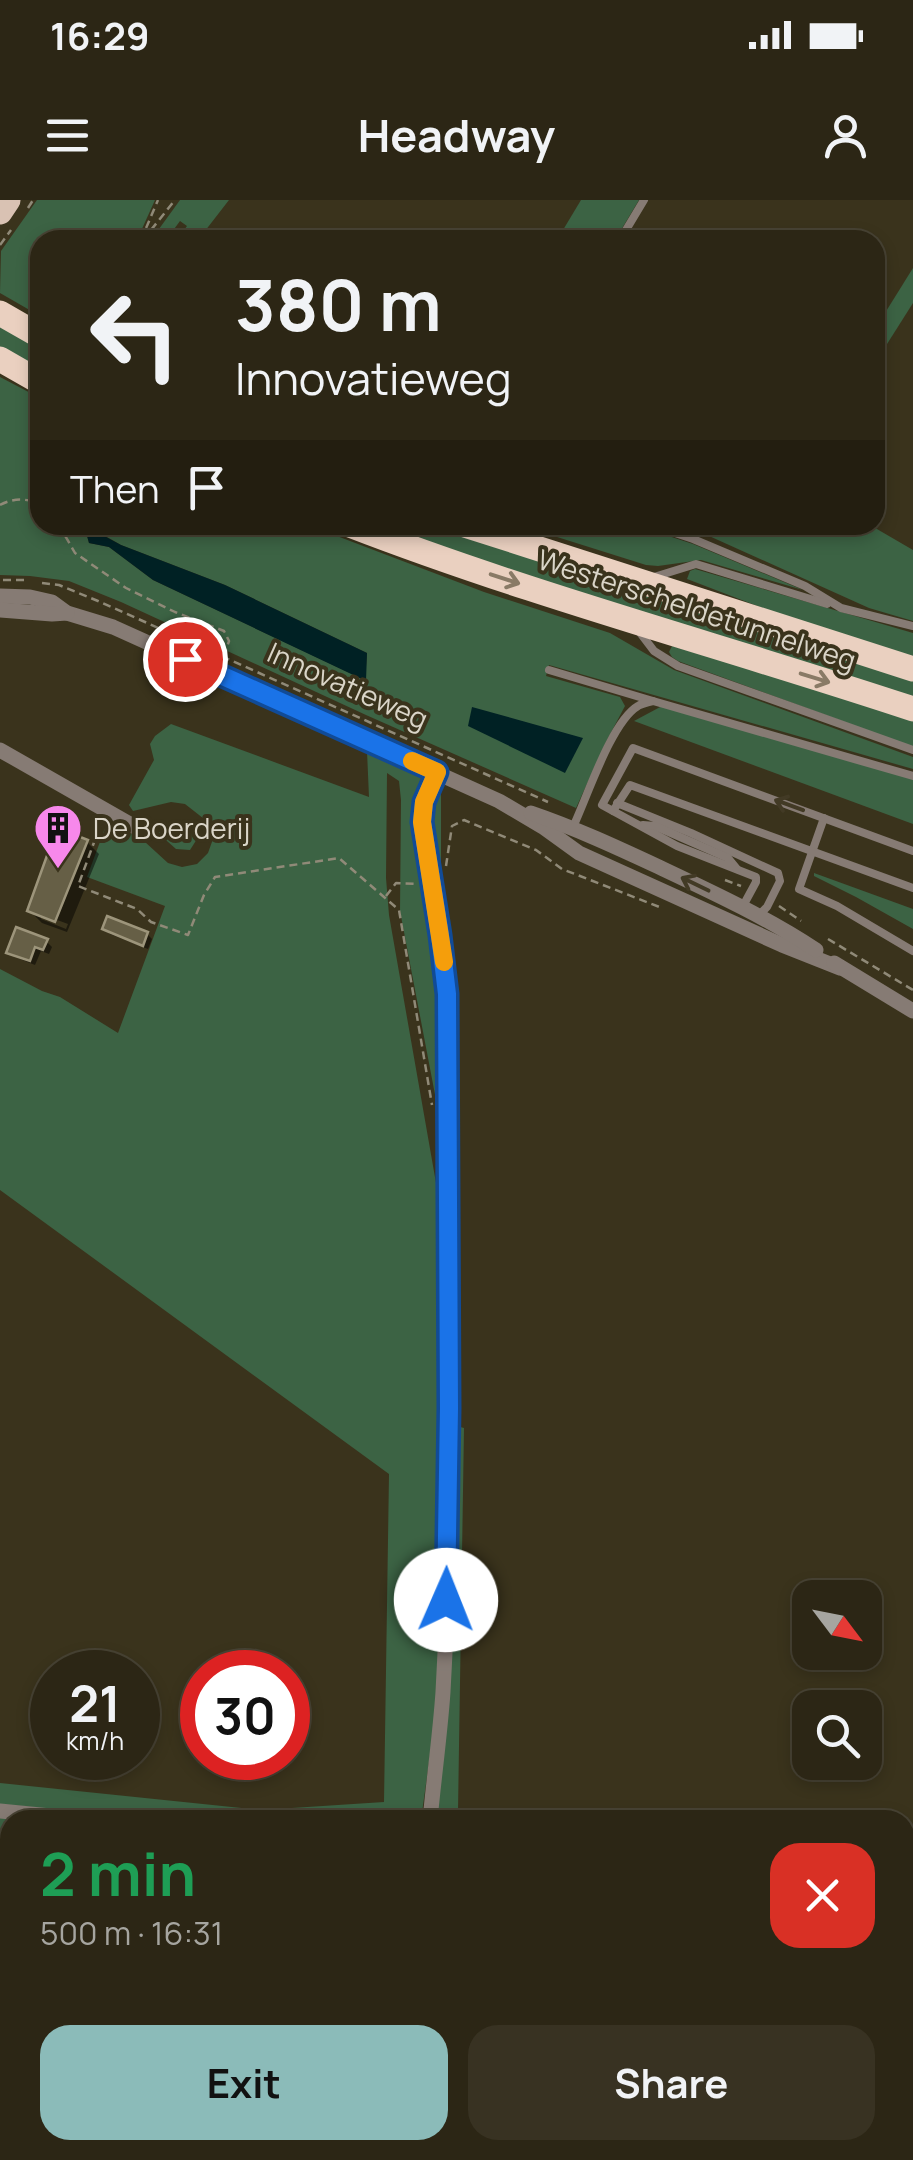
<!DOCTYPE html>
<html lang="en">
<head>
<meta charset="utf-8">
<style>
  body { margin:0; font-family:Manrope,sans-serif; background:#383222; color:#f1f3f6; height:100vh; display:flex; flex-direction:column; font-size:38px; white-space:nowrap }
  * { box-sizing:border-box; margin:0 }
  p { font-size:32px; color:#a6a5a0 }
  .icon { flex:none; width:55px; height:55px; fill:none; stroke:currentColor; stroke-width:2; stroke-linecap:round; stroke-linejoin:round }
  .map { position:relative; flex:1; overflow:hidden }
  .sheet { position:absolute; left:0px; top:1610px; width:915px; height:350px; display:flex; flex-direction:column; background:#2c2615; border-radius:30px 30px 0 0; box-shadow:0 5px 15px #0003,0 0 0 2px #484334 }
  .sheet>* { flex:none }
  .banner { position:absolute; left:30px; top:30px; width:855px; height:305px; border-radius:30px; box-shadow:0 5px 15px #0003,0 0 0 2px #484334; background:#2c2615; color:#f1f3f6; overflow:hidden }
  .needle { width:65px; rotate:122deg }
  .buttons { position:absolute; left:792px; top:1380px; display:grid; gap:20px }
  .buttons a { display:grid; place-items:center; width:90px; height:90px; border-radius:20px; background:#2c2615; box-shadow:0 5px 15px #0003,0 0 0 2px #484334; font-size:50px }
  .speed { position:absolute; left:30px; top:1450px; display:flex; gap:20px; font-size:50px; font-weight:700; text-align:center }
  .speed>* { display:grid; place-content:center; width:130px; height:130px; border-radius:50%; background:#2c2615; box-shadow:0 5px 15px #0003,0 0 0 2px #484334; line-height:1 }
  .speed small { font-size:25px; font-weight:400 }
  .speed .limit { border:15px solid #d22; background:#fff; color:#111 }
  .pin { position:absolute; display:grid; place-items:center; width:85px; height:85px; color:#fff; margin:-42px; border:5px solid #fff; border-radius:50%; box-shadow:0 2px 10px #0007 }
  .me { position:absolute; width:110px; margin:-55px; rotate:1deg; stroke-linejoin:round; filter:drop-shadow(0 0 8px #0008) }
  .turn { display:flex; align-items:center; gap:35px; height:210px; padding:0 40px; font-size:45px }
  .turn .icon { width:130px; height:130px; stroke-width:2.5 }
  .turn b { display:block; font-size:70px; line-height:85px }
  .then { display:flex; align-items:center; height:95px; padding:0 40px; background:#0003; gap:20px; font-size:38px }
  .round { display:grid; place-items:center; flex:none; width:105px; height:105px; border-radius:30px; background:#383222 }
  .head { display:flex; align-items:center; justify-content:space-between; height:170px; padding:0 40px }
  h1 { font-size:60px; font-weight:700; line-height:75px; color:#1e9e55 }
  .button { display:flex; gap:20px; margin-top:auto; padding:20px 40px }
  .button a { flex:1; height:115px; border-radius:30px; background:#8bbbb9; color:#111; font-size:40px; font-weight:700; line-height:115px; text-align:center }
  .button a+a { background:#383222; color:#f1f3f6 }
  .status { display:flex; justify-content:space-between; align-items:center; height:70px; padding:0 50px; background:#2c2615; direction:ltr }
  .status svg { height:28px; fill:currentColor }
  header { display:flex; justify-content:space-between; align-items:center; height:130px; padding:0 40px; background:#2c2615; font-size:45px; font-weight:700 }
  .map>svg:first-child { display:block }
</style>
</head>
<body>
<div class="status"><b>16:29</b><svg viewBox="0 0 49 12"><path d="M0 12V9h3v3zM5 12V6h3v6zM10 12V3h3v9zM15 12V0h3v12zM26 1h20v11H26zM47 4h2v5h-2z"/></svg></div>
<header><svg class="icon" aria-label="menu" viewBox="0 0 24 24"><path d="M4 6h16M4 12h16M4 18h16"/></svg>Headway<svg class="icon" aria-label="person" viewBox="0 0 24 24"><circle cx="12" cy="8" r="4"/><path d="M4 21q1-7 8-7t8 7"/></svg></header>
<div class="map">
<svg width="913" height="1960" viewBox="0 0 913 1960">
  <rect width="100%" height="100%" fill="#3a331c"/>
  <g fill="#3c6344">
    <polygon points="37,0 155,0 137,40 40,40 40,116 0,93 1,51"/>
    <polygon points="180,0 229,0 198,40 177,40 187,26 180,21 166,40 151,40"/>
    <polygon points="581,0 639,0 615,40 557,40"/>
    <polygon points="913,68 913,103 875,163 875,129"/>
    <polygon points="0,121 40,144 40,168 0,147"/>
    <polygon points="0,177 40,198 40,325 84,325 89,343 109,347 153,380 365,480 367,453 225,385 121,345 86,325 308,325 484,392 610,433 674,470 913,557 913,569 549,465 546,476 620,497 625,506 607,540 576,608 366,515 121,402 69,381 30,376 0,375"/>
    <polygon points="378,325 445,325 516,350 913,479 913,497 596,399"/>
    <polygon points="519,325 635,325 693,344 803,390 701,360 658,366 646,365"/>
    <polygon points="677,325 779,325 822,335 823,325 870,325 913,350 913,421 869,408 698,331"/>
    <polygon points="695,369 913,433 913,460 797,421 687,379 690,371"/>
    <polygon points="672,446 913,516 913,547 678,461 672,457 669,452"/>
    <polygon points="662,506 913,579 913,624 634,521"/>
    <polygon points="171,524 369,597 367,551 387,558 441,584 441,926 400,711 401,600 399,581 387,573 386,678 389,715 442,1017 440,1444 438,1497 421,1620 166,1620 0,1604 0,1583 261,1610 384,1602 389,1274 0,990 0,769 42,791 60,797 118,833 165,706 87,677 108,620 145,642 168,663 182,667 197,664 208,653 213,639 208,622 185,604 171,602 133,611 129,605 154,560 150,544 155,536"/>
    <polygon points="184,626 195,631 197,639 190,650 176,649 158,633"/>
    <polygon points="814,673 913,709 913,729 856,697 814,676"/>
    <polygon points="453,1225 464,1228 458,1611 482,1620 437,1620"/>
    <polygon points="0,1617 29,1620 10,1620 10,1745 0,1744"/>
    <polygon points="905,1705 913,1705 913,1766 905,1765"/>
  </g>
  <g fill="#002124">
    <polygon points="84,325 121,345 225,385 367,453 366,481 153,380 109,347 89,343"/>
    <polygon points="472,507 583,538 565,573 468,526"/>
    <polygon points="0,1827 10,1828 10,1950 905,1950 905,1914 913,1915 913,1960 0,1960"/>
  </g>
  <g fill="#0007" fill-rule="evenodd">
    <path d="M87,642l12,12 -32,78 -25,-9 -12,-12zM41,714l27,10 -2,5 -25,-10z"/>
    <polygon points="105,729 147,734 152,739 148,749 110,734"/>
    <polygon points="46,741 52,747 49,754 41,751 35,765 15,757 9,752"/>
  </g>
  <g fill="#665f46" stroke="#9d957b" stroke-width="2.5">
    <polygon points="57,628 88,640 55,722 27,711"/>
    <polygon points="107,716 148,732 143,746 102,729"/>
    <polygon points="16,727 48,739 43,750 35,747 30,761 6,753"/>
  </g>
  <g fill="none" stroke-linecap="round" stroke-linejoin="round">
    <g stroke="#908a78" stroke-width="2.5" stroke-dasharray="8 5" stroke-linecap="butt">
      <polyline points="28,8 33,0"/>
      <polyline points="141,40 158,0"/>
      <polyline points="143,40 175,0"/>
      <polyline points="0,45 11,30"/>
      <path d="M0,305c13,-7 26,-7 40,-1"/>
      <polyline points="59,325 75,353 126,388 175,412 224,431 229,441 224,456"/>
      <polyline points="3,380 25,380"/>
      <polyline points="42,383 59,385 98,401 548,602"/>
      <polyline points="100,626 78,686 137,709 151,722 188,735 204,695 215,677 339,658 399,710 432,905"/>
      <polyline points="446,666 452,626 464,620 536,650 562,669 662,708"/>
      <polyline points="725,680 741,686"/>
      <polyline points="386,696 396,683 417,684"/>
      <polyline points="779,706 801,721"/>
      <polyline points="828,739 913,790"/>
      <polyline points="0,1757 10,1758"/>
      <polyline points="0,1788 10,1789"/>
      <polyline points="905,1836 913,1837"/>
      <polyline points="905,1879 913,1880"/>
    </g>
    <g stroke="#867b74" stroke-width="8">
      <polyline points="620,40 644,0"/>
      <polyline points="651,325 693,339 805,386 841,408 913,426"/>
      <polyline points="654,377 696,364 827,404"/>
      <polyline points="638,430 654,451 678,466 913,550"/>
      <polyline points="549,470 653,501"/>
      <polyline points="617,603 691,633 778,673 780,681 767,707 758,716"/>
      <polyline points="613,611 677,646 756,677 756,682 743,706"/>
      <polyline points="824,618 799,689 837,706 913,751"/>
      <polyline points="643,625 655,626 728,658 737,669"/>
      <path d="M573,627c14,-29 38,-105 65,-121 3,-2 11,-4 15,-5l260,75"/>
      <polyline points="913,651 633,548 602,605 613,611 630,585 913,688"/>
    </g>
    <g stroke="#867b74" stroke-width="15">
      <polyline points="0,396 30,397 52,402 67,413 113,427 499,601 543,627 579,653 782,745 840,768"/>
      <polyline points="0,410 52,414 67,413"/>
      <polyline points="0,550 142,631"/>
      <path d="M531,613c44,15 85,34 128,54 53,25 107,50 157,83"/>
      <polyline points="834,763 913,811"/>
      <polyline points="0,1611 91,1620"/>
      <path d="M430,1620c4,-43 10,-85 13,-128 13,-232 6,-465 4,-698l-7,-59 -18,-112 3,-21 12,-30"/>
      <polyline points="905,1698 913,1699"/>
    </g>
    <polyline stroke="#d9c2b3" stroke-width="25" points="0,12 8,0"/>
    <g stroke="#ead0c0" stroke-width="25">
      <polyline points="0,113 40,136"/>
      <polyline points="0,159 40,182"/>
      <path d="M350,325c184,71 376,122 563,184"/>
      <polyline points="465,325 913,469"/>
    </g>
  </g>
  <defs><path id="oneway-shaft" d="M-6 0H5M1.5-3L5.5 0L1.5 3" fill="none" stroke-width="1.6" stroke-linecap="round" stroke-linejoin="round" transform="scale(2.5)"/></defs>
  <g stroke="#897a66">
    <use href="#oneway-shaft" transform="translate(505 379) rotate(18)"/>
    <use href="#oneway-shaft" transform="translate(815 478) rotate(17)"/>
  </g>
  <g stroke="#423a25">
    <use href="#oneway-shaft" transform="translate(789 605) rotate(-160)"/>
    <use href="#oneway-shaft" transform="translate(695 684) rotate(-154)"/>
  </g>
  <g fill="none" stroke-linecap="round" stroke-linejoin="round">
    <g stroke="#114b97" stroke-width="25">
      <polyline id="route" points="185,459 437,572 424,602 422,622 440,735 447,794 449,1208 446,1400"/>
    </g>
    <use href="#route" stroke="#1a73e8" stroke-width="18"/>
    <polyline stroke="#f59e0b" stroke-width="18" points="412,561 437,572 424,602 422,622 444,762"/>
  </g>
  <defs>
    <g id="building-pin" transform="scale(2.5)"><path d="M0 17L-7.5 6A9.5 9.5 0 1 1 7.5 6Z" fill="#f788eb" stroke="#3a331c"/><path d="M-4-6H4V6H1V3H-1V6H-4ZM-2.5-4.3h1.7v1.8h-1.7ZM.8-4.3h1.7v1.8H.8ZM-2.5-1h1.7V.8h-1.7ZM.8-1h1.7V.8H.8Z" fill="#111"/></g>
  </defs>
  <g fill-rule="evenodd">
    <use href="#building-pin" x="58" y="628"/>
  </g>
  <g text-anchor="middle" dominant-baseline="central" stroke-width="8" stroke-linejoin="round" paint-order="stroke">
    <g font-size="28" fill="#dad5c8" stroke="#3a331c">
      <text transform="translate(697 409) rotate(18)">Westerscheldetunnelweg</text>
      <text transform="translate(348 485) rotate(24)">Innovatieweg</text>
    </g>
    <g font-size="28" fill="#dad5c8" stroke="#3a331c" text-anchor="start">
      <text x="93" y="628">De Boerderij</text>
    </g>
  </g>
</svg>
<div class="buttons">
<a><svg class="needle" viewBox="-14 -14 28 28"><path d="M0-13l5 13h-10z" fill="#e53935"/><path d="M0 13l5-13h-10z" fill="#a6a5a0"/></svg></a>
<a><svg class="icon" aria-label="search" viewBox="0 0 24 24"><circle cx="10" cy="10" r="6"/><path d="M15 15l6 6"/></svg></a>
</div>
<div class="speed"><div>21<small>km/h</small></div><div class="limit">30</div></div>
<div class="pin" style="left:185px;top:459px;background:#d93025"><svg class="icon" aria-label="arrive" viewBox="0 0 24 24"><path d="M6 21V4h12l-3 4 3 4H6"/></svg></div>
<svg class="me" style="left:446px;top:1400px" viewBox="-20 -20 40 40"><circle r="19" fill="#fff"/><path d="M0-13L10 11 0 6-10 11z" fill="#1a73e8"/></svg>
<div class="banner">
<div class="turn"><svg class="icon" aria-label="left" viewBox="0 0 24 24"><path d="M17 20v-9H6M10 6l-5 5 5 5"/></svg><div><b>380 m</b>Innovatieweg</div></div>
<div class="then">Then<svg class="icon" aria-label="arrive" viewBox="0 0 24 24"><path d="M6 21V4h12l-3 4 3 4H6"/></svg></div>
</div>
<section class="sheet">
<div class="head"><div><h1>2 min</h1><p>500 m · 16:31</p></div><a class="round" style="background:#d93025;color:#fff"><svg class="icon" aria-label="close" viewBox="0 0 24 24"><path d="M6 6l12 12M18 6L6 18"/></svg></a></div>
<div class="button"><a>Exit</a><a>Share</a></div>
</section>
</div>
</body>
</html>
